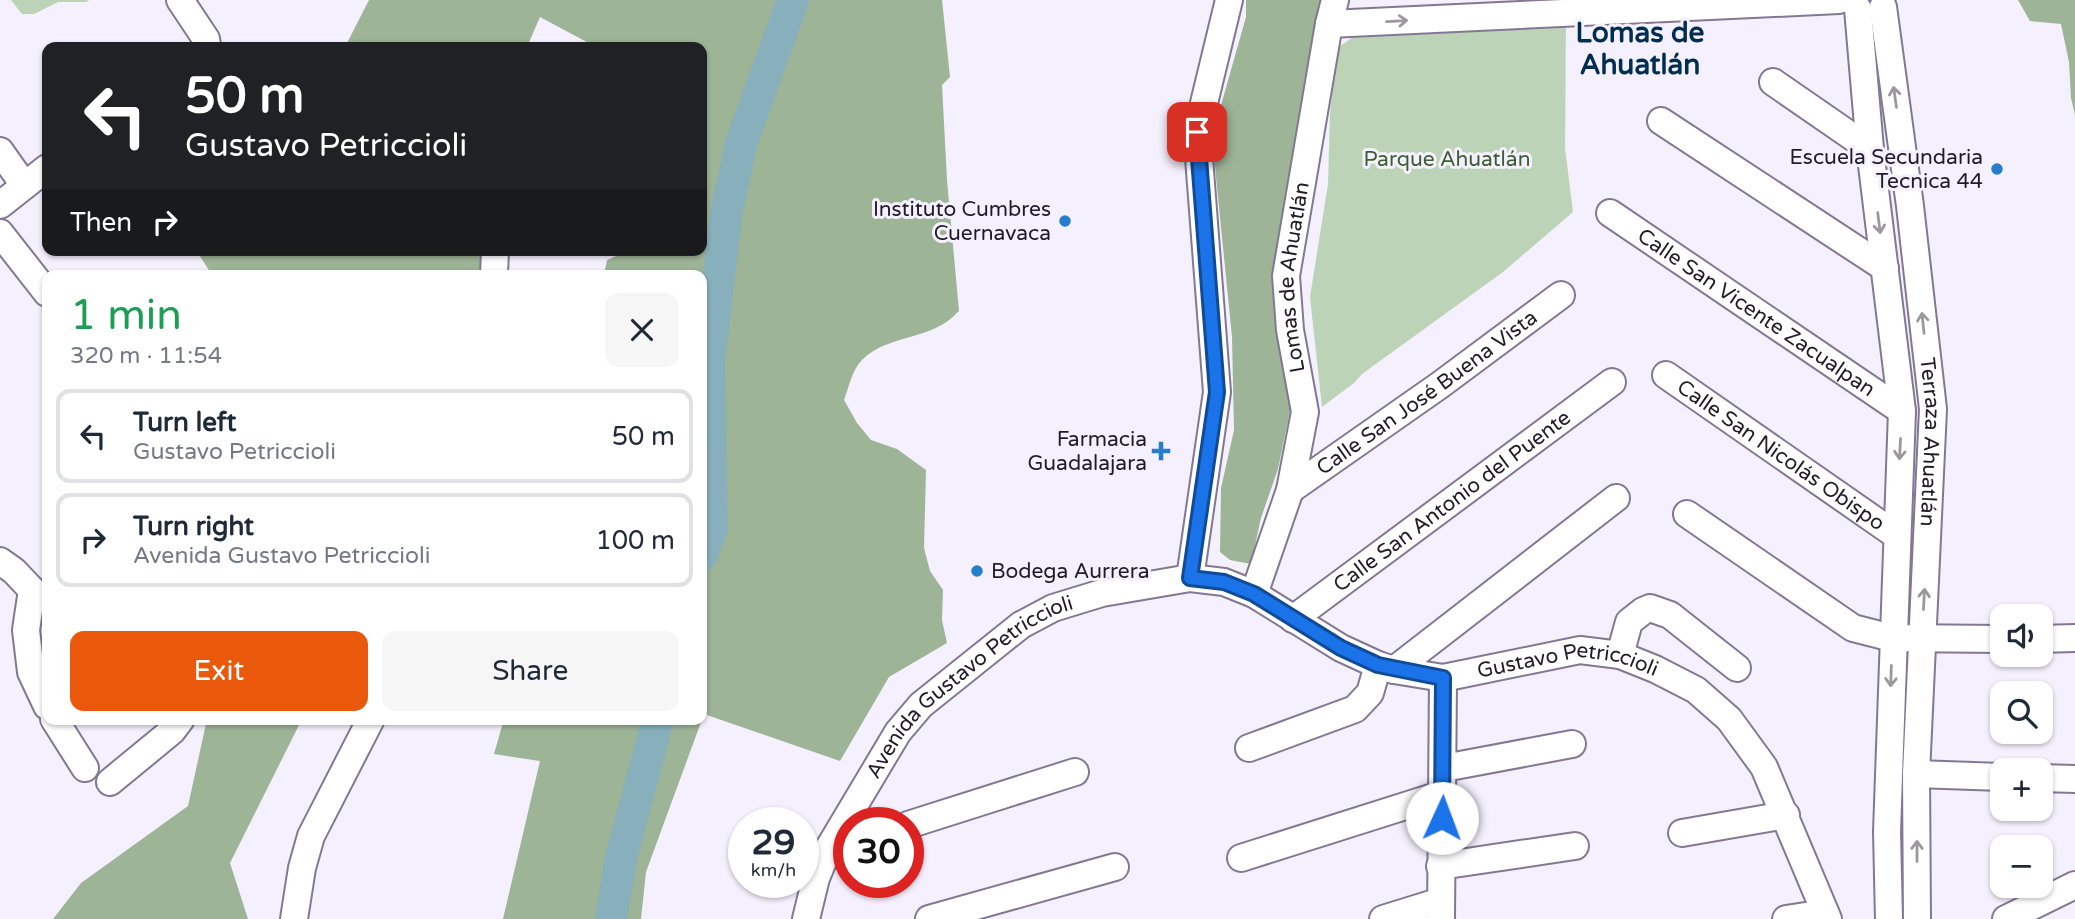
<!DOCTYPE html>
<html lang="en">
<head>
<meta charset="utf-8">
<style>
  body { margin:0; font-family:"Varela Round",sans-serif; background:#f6f6f7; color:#1f2937; height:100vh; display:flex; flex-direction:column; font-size:26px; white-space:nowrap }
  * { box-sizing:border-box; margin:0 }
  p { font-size:23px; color:#747a83 }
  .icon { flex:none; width:38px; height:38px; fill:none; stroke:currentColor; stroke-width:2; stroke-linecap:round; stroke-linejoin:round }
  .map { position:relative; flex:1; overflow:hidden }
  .drawer { position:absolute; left:42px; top:270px; width:665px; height:455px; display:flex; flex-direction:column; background:#fff; border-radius:14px; box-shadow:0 2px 5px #0004 }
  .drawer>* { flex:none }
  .top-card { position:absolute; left:42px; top:42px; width:665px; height:214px; border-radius:14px; box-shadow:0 2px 5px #0004; background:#202124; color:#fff; overflow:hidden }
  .controls { position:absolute; left:1990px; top:604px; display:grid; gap:14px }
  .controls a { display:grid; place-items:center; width:63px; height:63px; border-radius:14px; background:#fff; box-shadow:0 2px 5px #0004; font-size:35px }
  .speed { position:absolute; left:728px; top:807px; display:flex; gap:14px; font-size:35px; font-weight:700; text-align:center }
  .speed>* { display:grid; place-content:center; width:91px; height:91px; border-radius:50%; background:#fff; box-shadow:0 2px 5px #0004; line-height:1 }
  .speed small { font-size:18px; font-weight:400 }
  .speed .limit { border:10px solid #d22; background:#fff; color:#111 }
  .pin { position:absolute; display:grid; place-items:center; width:60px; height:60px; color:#fff; margin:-30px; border-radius:14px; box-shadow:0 4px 10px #0006 }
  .me { position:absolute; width:77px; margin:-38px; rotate:2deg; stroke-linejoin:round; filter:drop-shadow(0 0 5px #0008) }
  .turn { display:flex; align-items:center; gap:24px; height:147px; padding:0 28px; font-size:32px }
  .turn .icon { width:91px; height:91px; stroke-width:2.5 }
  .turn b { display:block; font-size:49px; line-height:60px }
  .then { display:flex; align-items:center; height:66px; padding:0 28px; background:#0003; gap:14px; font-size:26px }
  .round { display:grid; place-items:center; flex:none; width:74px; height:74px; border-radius:14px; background:#f6f6f7 }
  .summary { display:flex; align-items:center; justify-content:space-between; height:119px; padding:0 28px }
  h1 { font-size:42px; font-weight:600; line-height:52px; color:#1e9e55 }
  .primary-button { display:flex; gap:14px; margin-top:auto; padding:14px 28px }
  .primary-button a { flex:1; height:80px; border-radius:14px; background:#ea580c; color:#fff; font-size:28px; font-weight:600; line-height:80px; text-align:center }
  .primary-button a+a { background:#f6f6f7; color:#1f2937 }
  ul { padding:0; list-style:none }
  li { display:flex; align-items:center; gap:21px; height:94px; margin:0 14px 10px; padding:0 14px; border:4px solid #e0e1e3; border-radius:14px }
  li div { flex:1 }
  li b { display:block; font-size:26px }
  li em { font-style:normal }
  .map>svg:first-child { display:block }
</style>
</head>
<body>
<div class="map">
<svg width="2075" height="919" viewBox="0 0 2075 919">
  <rect width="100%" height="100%" fill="#f5f0fd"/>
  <g fill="#bdd3b7">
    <polygon points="11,0 89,0 86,2 58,2 34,14 22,14"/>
    <polygon points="1566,20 1565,148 1573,212 1503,272 1362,374 1354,383 1322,407 1310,297 1328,184 1330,113 1337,48 1358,34"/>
  </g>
  <g fill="#9db497">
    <path d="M369,0h573l8,77 -8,8 5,95 12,131c-28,31 -70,22 -97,49 -10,10 -13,27 -18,40l13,23 14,17 26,9 29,21 -2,78 6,23 13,19 -1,30 5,23 -58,34 -49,84 -136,-47 -58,158 -5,47h-138l37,-158 -46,-7 10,-35h198v-444h-98l3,-15 23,-10h72v-203h-106l-56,-30 -13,30h-182z"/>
    <polygon points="1246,0 1328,0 1305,80 1297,142 1291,406 1278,469 1261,518 1251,564 1230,560 1220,552 1221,488 1234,430 1232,337 1212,137 1246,17"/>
    <polygon points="2018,0 2075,0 2075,115 2071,98 2069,62 2061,24 2030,21"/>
    <polygon points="196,250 483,250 480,275 212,275"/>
    <polygon points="207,719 302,719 230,863 248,919 53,919 81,883 188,806"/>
  </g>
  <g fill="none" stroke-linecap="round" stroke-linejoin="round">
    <g stroke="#87afbc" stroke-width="32">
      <polyline points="702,555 712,528 709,361 726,215 741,144 793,0"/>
      <polyline points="611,919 621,858 658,719"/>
    </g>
    <g stroke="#837894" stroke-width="30">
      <g id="minor">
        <polyline points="180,0 206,39 207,45 204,47"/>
        <path id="s1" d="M1883,7l27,199 23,203 -17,365 1,145"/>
        <polyline points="1858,9 1870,149 1902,411 1887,832 1889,919"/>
        <polyline points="1329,24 1839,0"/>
        <polyline points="1773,82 1870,149"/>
        <polyline points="1661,121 1885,268"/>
        <polyline points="0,151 24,185"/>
        <polyline points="0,205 47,168"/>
        <path id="s2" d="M1610,213l292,198"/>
        <polyline points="0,233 47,293"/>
        <polyline points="494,275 495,250"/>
        <path id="s3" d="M1666,375l230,160"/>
        <path id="s4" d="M1290,490l150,-105 121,-90"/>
        <polyline points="1687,514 1853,628 1892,638 2002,639"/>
        <polyline points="0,561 14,571 32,590"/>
        <polyline points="1190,578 1217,392 1197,132 1229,0"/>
        <polyline points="32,590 26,630 31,672 47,706"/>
        <path id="s5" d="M1254,594l36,-104 15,-78 -15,-82 -4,-54 43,-252 6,-24"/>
        <path id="s6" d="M1293,619l319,-237"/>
        <polyline points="2040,639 2075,638"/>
        <polyline points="1620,655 1629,622 1643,611 1650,608 1670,615 1737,668"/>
        <polyline points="1394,670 1616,498"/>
        <polyline points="54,719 85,768"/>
        <polyline points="1249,748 1355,709 1370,693 1378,665"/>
        <polyline points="1444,768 1572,744"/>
        <polyline points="1916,774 2002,777"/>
        <polyline points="2040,778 2075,779"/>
        <polyline points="110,782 172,731 181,719"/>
        <polyline points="908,825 1075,772"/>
        <polyline points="1682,833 1786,815"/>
        <polyline points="1241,858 1443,794"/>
        <polyline points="1440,866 1575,846"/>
        <polyline points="294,919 302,868 311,836 371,719"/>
        <path id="s7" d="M806,919l10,-41 11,-27 71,-119 23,-27 100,-80 32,-17 49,-15 88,-15 34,4 30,12 87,54 37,17 16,5 49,8 137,-28 40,5 35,14 41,21 33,29 35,48 64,152"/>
        <polyline points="929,919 1115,867"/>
        <polyline points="1383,919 1441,901"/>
        <polyline points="1441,919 1443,678"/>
        <polyline points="1786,919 1825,913"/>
        <polyline points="2006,919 2075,885"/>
      </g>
    </g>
    <use href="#minor" stroke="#fff" stroke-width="26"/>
  </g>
  <defs><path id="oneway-shaft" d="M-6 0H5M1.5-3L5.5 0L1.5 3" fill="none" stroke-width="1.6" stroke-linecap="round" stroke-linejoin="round" transform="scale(1.75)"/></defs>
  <g stroke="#9b999e">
    <use href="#oneway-shaft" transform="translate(1397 21) rotate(-3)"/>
    <use href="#oneway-shaft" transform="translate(1895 97) rotate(-98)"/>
    <use href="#oneway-shaft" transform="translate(1879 223) rotate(83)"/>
    <use href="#oneway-shaft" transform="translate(1923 323) rotate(-96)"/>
    <use href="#oneway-shaft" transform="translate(1900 449) rotate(93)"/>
    <use href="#oneway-shaft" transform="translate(1924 599) rotate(-87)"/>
    <use href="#oneway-shaft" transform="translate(1891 676) rotate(92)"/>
    <use href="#oneway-shaft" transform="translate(1917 851) rotate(-90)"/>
  </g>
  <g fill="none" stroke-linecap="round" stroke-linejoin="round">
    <g stroke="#114b97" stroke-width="18">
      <polyline id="route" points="1197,132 1217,392 1190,578 1224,582 1254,594 1341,648 1378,665 1443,678 1442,818"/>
    </g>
    <use href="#route" stroke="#1a73e8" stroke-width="12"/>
  </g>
  <g fill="#257ecb" stroke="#f5f0fd" stroke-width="2.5">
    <circle cx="1997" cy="169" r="7"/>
    <circle cx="1065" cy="221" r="7"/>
    <path d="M1157.5 440.5h7v7h7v7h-7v7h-7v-7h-7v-7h7z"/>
    <circle cx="977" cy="571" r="7"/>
  </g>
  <g text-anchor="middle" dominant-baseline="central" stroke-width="6" stroke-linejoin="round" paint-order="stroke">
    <g font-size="21" fill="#201c27" stroke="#f5f0fd" text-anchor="end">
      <text x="1983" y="157">Escuela Secundaria<tspan x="1983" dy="24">Tecnica 44</tspan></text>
      <text x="1051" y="209">Instituto Cumbres<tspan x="1051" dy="24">Cuernavaca</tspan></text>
      <text x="1147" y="439">Farmacia<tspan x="1147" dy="24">Guadalajara</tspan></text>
      <text x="991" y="571" text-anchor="start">Bodega Aurrera</text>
    </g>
    <g font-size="21" fill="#3d5e33" stroke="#f5f0fd">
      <text x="1447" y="159">Parque Ahuatlán</text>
    </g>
    <g font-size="21" fill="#201c27" stroke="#f5f0fd">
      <text stroke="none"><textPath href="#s5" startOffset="326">Lomas de Ahuatlán</textPath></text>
      <text stroke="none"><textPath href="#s2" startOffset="177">Calle San Vicente Zacualpan</textPath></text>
      <text stroke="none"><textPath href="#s4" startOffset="168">Calle San José Buena Vista</textPath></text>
      <text stroke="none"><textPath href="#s1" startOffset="438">Terraza Ahuatlán</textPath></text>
      <text stroke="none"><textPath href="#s3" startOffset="140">Calle San Nicolás Obispo</textPath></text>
      <text stroke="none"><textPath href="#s6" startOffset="198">Calle San Antonio del Puente</textPath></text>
      <text stroke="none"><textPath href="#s7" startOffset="954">Gustavo Petriccioli</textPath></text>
      <text stroke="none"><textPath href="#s7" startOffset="294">Avenida Gustavo Petriccioli</textPath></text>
    </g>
    <g font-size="28" font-weight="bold" fill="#012d51" stroke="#f5f0fd">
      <text x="1640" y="33">Lomas de<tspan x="1640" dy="32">Ahuatlán</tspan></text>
    </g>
  </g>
</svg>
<div class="controls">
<a><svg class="icon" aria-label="sound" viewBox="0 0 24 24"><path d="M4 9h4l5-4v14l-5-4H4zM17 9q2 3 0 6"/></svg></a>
<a><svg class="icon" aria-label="search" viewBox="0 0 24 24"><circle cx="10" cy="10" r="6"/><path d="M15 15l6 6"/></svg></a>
<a>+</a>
<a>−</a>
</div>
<div class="speed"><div>29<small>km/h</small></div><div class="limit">30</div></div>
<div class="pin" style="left:1197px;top:132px;background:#d93025"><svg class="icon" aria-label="arrive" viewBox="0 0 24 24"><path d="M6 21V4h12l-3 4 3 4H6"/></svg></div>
<svg class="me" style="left:1442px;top:818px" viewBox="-20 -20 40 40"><circle r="19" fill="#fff"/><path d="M0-13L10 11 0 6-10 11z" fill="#1a73e8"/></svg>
<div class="top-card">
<div class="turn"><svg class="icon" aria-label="left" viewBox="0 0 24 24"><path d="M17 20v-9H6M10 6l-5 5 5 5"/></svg><div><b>50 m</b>Gustavo Petriccioli</div></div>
<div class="then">Then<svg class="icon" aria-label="right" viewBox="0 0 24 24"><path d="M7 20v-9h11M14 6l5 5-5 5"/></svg></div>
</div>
<section class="drawer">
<div class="summary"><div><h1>1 min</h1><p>320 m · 11:54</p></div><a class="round"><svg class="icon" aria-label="close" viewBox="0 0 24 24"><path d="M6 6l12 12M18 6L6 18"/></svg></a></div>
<ul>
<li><svg class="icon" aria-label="left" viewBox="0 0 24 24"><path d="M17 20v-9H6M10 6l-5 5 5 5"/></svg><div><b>Turn left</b><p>Gustavo Petriccioli</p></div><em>50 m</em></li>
<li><svg class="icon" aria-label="right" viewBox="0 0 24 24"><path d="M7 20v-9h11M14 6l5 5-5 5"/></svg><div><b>Turn right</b><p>Avenida Gustavo Petriccioli</p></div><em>100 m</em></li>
</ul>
<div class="primary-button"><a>Exit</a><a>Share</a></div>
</section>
</div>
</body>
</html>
